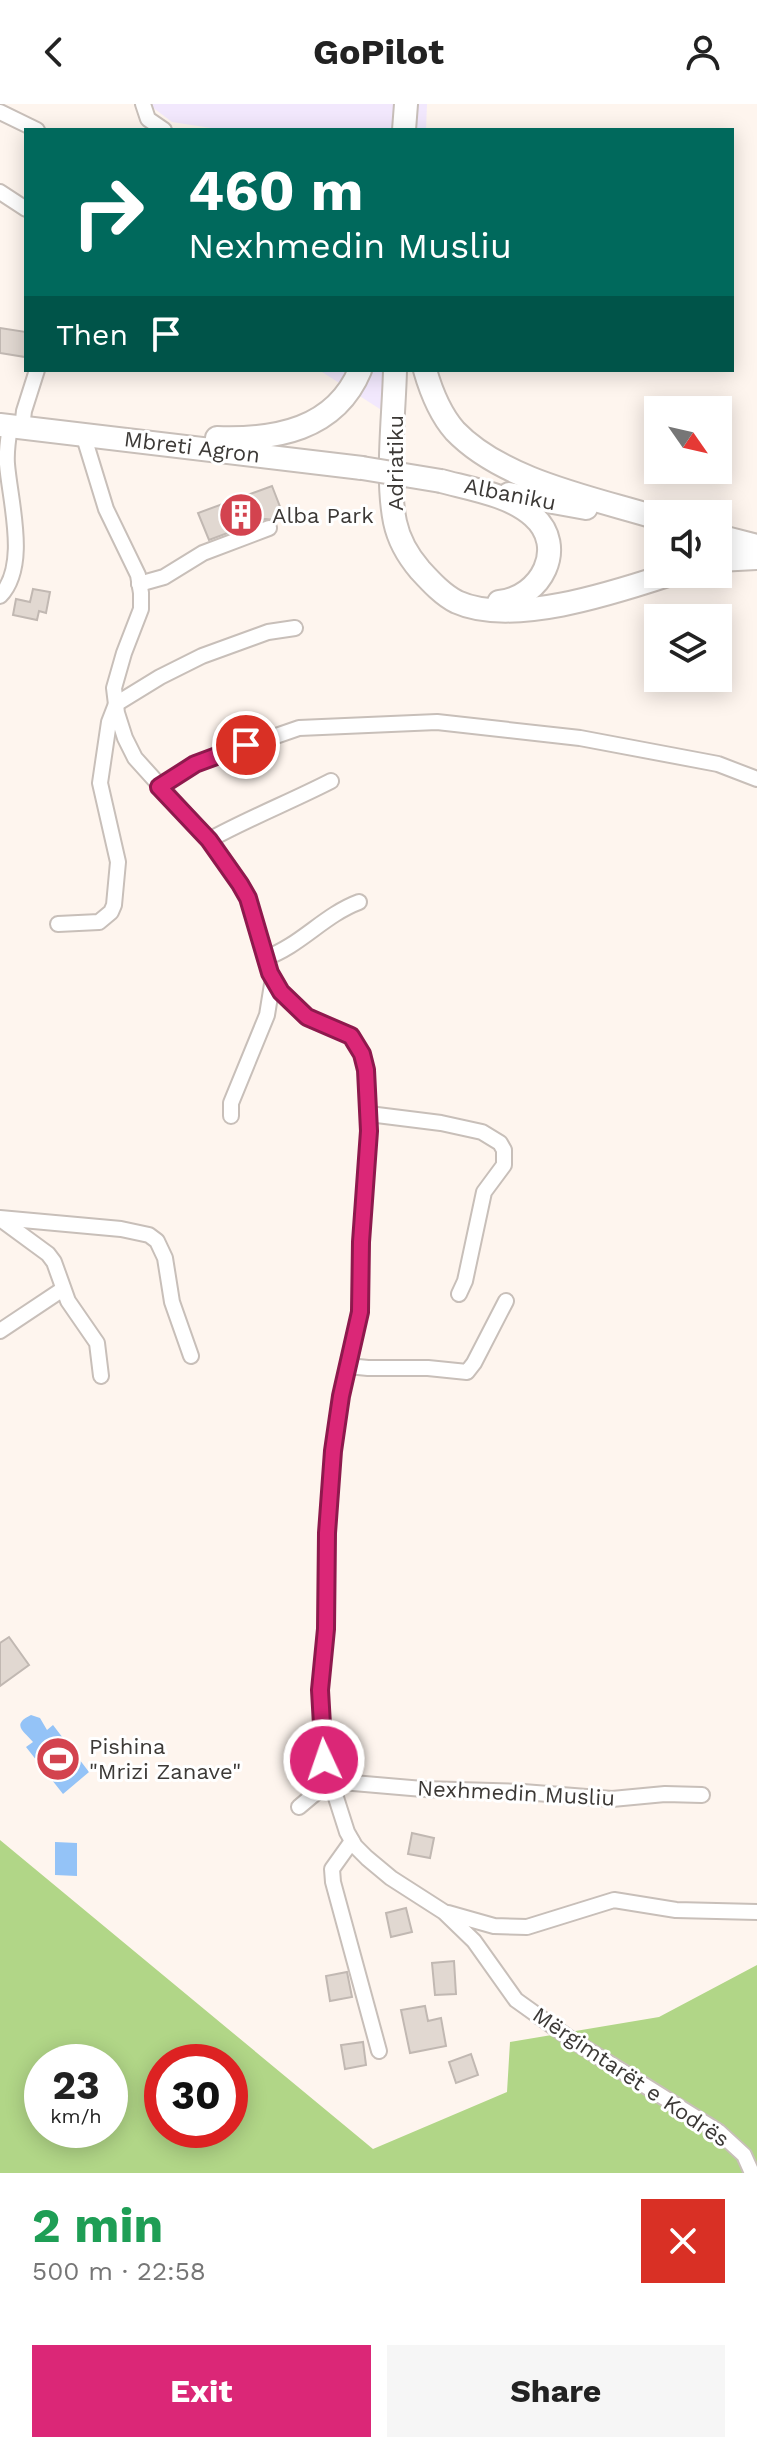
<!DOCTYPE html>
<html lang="en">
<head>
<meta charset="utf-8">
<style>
  body { margin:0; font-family:"Work Sans",sans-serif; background:#f6f6f6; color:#222; height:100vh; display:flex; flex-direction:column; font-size:30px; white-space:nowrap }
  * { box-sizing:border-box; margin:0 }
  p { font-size:26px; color:#767676 }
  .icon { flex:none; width:44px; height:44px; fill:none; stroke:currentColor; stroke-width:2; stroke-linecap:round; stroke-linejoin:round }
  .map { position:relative; height:2069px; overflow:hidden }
  .details { display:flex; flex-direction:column; background:#fff; flex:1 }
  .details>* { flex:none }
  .hud { position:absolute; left:24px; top:24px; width:710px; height:244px; border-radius:0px; box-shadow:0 4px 20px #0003; background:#00695c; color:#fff; overflow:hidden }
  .needle { width:52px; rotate:124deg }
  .tools { position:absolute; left:644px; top:292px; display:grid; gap:16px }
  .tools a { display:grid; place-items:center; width:88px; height:88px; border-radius:0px; background:#fff; box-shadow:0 4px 20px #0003; font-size:40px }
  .speed { position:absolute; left:24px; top:1940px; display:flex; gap:16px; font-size:40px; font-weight:700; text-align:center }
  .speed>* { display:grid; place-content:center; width:104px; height:104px; border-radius:50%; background:#fff; box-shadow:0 4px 20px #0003; line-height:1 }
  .speed small { font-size:20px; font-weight:400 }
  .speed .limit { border:12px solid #d22; background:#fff; color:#111 }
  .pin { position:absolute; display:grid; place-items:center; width:68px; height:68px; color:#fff; margin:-34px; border:4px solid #fff; border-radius:50%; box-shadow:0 2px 8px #0007 }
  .me { position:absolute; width:88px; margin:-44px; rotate:357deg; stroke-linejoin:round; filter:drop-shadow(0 0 6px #0008) }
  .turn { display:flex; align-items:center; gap:28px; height:168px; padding:0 32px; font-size:36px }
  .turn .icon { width:104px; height:104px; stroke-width:2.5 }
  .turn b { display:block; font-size:56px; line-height:68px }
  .then { display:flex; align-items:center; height:76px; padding:0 32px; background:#0003; gap:16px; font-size:30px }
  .round { display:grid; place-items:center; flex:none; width:84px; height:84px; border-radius:0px; background:#f6f6f6 }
  .overview { display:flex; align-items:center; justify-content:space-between; height:136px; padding:0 32px }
  h1 { font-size:48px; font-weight:700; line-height:60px; color:#1e9e55 }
  .button { display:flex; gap:16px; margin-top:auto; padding:16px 32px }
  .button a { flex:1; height:92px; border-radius:0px; background:#db2777; color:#fff; font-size:32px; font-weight:700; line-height:92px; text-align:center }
  .button a+a { background:#f6f6f6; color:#222 }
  header { display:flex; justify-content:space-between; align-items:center; height:104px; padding:0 32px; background:#fff; font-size:36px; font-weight:700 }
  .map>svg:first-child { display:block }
</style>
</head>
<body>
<header><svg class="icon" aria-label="back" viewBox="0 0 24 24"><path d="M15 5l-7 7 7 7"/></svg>GoPilot<svg class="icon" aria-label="person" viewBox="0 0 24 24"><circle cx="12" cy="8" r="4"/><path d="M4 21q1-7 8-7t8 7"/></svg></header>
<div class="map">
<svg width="757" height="2069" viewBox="0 0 757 2069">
  <rect width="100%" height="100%" fill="#fef5ee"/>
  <g fill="#f2e8fd">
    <polygon points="152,0 427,0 426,26 224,26 172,18 152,3"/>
    <polygon points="319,266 399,266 394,314"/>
  </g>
  <path fill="#b1d687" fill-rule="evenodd" d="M0,1736l373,309 134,-57 3,-50 149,-25 98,-52v208h-757zM42,1958h68v68h-68zM162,1958h68v68h-68z"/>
  <g fill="#94c3f7">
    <path d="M31,1611l9,3 7,12 6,-5 36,47 -26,22 -37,-47 7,-5c-8,-10 -23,-17 -2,-27z"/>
    <polygon points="55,1738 77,1739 77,1772 55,1771"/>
  </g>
  <g fill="#e1d8d1" stroke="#c1b8b2" stroke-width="2">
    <polygon points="0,224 26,228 25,253 0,249"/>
    <polygon points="272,382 284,413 275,416 265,415 209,436 198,409"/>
    <polygon points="33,485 50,488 46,509 39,507 37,516 13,511 16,495 30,498"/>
    <polygon points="9,1533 29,1561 0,1582 0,1539"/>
    <polygon points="412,1729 434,1734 430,1754 408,1750"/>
    <polygon points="406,1804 412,1828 391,1833 386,1809"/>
    <polygon points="454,1857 456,1890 435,1891 432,1859"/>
    <polygon points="347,1868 352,1893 330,1897 326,1872"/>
    <polygon points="425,1902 428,1917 441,1914 446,1942 410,1949 401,1906"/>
    <polygon points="363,1938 366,1961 345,1965 341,1941"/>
    <polygon points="471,1950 478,1971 456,1979 449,1958"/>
  </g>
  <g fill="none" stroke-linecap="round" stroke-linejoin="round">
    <g stroke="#c8bfb9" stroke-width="18">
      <g id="street">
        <polyline points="143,0 148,15 164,26"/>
        <polyline points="0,8 37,26"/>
        <polyline points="0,88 26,105"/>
        <polyline points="22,324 24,307 37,266"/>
        <polyline points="83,330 106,405 138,471 141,489 141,505 124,549 114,584 117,609 125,634 135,654 209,736 231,766 248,794 270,869 281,888 307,913 351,932 362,950 366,966 369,1027 361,1138 360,1208 341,1292 333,1347 327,1429 326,1525 320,1586 324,1656 347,1728 355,1742 367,1754 391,1774 444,1808 474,1837 516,1896 572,1936 719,2028 744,2051 752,2069"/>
        <polyline points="139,480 164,473 203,449 269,424"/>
        <path d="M0,492c29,-30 10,-94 7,-132 -1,-13 1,-25 3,-37"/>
        <polyline points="159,683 195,660 299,624 437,618 580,634 718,660 757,675"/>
        <path d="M209,736c40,-22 81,-38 122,-59"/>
        <polyline points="58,820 99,818 111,808 114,801 118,758 100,679 109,618 116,600 160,573 202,552 268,528 295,524"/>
        <path d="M265,854c35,-12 59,-43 94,-56"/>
        <polyline points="369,1010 441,1019 482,1028 500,1039 504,1046 504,1061 484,1088 465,1177 459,1190"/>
        <polyline points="231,1012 231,999 267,911 273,874"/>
        <polyline points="0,1114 121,1125 149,1131 157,1137 165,1154 172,1198 191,1252"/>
        <polyline points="3,1117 48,1150 54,1158 68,1197 97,1239 101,1272"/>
        <polyline points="0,1227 63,1185"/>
        <polyline points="348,1262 368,1264 428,1264 467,1268 474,1259 506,1197"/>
        <polyline points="299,1703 330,1677 423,1685 523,1688 612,1695 665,1690 702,1691"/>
        <polyline points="352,1737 332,1765 333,1778 379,1947"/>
        <polyline points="448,1809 494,1822 527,1823 614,1796 676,1806 757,1808"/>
      </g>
    </g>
    <g stroke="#c8bfb9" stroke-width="26">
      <g id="primary">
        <polyline points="404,26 406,0"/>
        <path d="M395,266c-1,46 -9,108 0,152 4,19 13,34 25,48 11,12 23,25 37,32 55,25 159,-10 214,-28"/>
        <path d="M425,266c6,21 15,44 30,61 48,50 138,67 203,87"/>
        <polyline points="0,321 362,364"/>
        <path d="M217,334c58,2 118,-8 143,-68"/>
        <path d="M441,377c30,8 69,14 92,35 35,31 8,82 -34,86"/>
        <polyline points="509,390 586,404"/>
        <polyline points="718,432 757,442"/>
        <polyline points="718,456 757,454"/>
      </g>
    </g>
    <use href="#street" stroke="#fff" stroke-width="14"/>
    <use href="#primary" stroke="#fff" stroke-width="22"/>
    <g stroke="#c8bfb9" stroke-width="26" stroke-linecap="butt">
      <polyline id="primary-bridge" points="362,364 441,377"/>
    </g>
    <use href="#primary-bridge" stroke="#fff" stroke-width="22"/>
  </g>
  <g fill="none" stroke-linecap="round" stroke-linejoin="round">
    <g stroke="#8e194d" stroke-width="20">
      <polyline id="route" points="246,641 195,660 159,683 209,736 240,780 248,794 270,869 281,888 307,913 351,932 362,950 366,966 369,1027 361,1138 360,1208 341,1292 333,1347 327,1429 326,1525 320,1586 324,1656"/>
    </g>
    <use href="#route" stroke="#db2777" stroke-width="14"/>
  </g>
  <defs>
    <g id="building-disc" transform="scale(2.3)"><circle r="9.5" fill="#d3434f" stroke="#fff"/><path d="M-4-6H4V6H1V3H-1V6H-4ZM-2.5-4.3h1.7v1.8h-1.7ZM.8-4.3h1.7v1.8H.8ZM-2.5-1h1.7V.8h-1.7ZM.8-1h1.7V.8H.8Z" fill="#fff"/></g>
    <g id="stadium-disc" transform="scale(2.3)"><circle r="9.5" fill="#d3434f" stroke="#fff"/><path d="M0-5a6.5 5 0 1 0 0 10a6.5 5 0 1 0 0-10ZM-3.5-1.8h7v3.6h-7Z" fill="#fff"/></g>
  </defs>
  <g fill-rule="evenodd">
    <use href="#building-disc" x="241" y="411"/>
    <use href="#stadium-disc" x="58" y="1655"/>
  </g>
  <g text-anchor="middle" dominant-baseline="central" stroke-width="6" stroke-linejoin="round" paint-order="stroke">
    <g font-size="22" fill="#3c3936" stroke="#fff">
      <text transform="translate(192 343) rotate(7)">Mbreti Agron</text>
      <text transform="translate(395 359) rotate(-90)">Adriatiku</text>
      <text transform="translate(510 390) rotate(11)">Albaniku</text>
      <text transform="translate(516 1689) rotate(3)">Nexhmedin Musliu</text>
      <text transform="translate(631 1973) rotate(34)">Mërgimtarët e Kodrës</text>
    </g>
    <g font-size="22" fill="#3c3936" stroke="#fff" text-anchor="start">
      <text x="272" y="411">Alba Park</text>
      <text x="89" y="1642">Pishina<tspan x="89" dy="25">"Mrizi Zanave"</tspan></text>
    </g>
  </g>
</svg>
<div class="tools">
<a><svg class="needle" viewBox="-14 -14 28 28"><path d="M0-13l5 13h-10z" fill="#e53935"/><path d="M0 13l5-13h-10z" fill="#767676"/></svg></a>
<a><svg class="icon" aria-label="sound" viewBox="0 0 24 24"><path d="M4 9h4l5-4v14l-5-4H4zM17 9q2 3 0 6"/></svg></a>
<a><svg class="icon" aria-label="layers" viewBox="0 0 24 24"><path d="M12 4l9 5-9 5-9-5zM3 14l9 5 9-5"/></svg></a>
</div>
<div class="speed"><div>23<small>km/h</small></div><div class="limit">30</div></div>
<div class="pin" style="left:246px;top:641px;background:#d93025"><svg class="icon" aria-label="arrive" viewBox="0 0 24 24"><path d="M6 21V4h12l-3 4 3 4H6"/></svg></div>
<svg class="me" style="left:324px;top:1656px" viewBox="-20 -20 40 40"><circle r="17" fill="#db2777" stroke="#fff" stroke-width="3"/><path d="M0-11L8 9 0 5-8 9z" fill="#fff"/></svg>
<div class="hud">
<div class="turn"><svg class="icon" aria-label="right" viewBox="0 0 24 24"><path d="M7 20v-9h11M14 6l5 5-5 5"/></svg><div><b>460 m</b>Nexhmedin Musliu</div></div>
<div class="then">Then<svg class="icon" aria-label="arrive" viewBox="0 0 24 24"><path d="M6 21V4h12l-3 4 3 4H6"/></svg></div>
</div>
</div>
<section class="details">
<div class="overview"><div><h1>2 min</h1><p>500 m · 22:58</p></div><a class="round" style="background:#d93025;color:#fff"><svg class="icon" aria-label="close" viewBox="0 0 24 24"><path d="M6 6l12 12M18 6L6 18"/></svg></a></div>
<div class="button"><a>Exit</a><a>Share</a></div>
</section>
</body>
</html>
